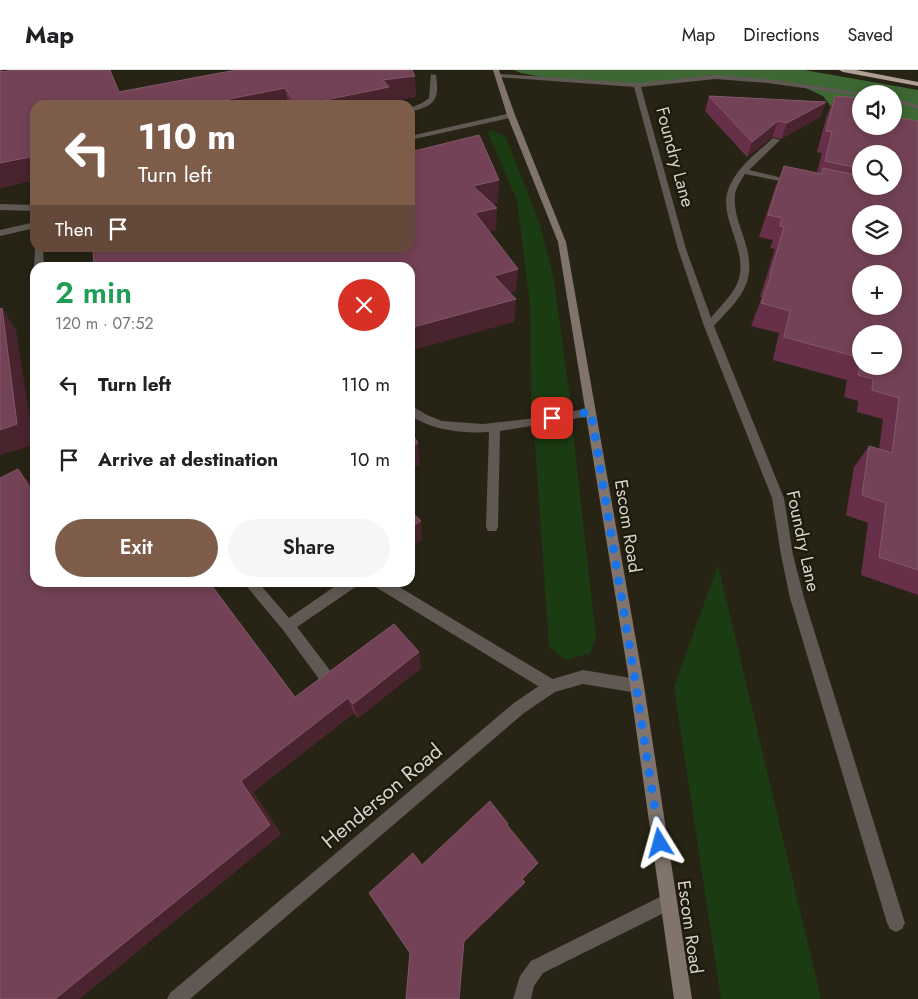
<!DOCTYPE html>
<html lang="en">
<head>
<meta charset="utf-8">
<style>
  body { margin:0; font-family:Jost,sans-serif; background:#f6f6f6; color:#202124; height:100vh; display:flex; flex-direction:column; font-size:19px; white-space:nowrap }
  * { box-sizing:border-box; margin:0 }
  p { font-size:16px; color:#757577 }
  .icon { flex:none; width:28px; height:28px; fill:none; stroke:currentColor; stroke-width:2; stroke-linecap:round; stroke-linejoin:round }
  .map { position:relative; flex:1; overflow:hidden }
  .details { position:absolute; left:30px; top:192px; width:385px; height:325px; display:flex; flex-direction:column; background:#fff; border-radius:15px; box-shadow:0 2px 12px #0003 }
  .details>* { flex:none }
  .banner { position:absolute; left:30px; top:30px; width:385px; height:152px; border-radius:15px; box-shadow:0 2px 12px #0003; background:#7d5c4a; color:#fff; overflow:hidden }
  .buttons { position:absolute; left:852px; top:15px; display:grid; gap:10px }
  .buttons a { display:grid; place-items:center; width:50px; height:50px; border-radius:50%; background:#fff; box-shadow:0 2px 12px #0003; font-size:25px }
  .pin { position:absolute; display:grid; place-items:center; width:42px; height:42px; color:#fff; margin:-21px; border-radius:10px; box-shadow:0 2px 8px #0006 }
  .me { position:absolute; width:55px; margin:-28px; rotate:352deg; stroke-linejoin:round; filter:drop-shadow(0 0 4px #0008) }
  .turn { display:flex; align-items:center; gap:18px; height:105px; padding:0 25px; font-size:22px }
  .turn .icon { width:65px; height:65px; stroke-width:2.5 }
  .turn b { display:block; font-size:35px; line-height:42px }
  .then { display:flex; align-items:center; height:48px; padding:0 25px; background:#0003; gap:10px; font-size:19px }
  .round { display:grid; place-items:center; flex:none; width:52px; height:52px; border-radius:26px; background:#f6f6f6 }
  .headline { display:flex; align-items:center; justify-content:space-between; height:85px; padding:0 25px }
  h1 { font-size:30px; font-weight:600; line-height:38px; color:#1e9e55 }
  .cta { display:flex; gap:10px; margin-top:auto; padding:10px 25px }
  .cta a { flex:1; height:58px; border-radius:30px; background:#7d5c4a; color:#fff; font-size:20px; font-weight:600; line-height:58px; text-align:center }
  .cta a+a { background:#f6f6f6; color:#202124 }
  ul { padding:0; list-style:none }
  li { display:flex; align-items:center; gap:15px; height:75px; padding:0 25px }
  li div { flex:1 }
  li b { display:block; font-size:19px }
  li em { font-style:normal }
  header { display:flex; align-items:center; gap:30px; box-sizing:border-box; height:70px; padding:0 25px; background:#fff; border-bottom:1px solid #e0e0e0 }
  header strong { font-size:24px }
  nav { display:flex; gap:28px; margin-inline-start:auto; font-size:18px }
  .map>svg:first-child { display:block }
</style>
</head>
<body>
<header>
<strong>Map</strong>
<nav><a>Map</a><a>Directions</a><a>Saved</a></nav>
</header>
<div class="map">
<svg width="918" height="929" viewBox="0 0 918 929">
  <rect width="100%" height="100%" fill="#272415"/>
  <g fill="#1b3c12">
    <polygon points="491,60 506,67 540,155 549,190 554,211 570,328 546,338 531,340 530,235 517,130 488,63"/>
    <polygon points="560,355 573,363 596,567 590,583 566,590 549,577 534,358"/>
    <polygon points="718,495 821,929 721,929 674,617"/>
  </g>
  <polygon fill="#3d6733" points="514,0 804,0 918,20 918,73 894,56 894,24 861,24 861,48 837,45 823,26 797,14 715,7 637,15 556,10 521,3"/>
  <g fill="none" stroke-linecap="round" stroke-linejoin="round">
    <g fill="#5f5853" fill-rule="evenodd">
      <path d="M431,4l5,1c4,26 -2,31 -26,37v-4l12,-5 7,-5z"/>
      <path d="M773,68l7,2 -31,30 50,12 -4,2 -50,-10c-4,7 -9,13 -10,21 -3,30 22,54 12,87 -6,18 -23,32 -35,46h-6v-4c9,-13 24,-25 31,-40 14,-33 -19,-64 -9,-94 8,-22 29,-37 45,-52z"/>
      <polygon points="0,134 35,135 35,141 0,140"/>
      <polygon points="35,178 43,178 44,198 34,198"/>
      <path d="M410,335l17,10 15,6 41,3 45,-5 63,-11 5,4 -5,4 -91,15 -2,96 -2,4h-8l-2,-4 3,-95c-27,2 -55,-2 -79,-16z"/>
      <polygon points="243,512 258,512 289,548 341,512 358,512 357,516 297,557 329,599 331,604 329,609 324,611 319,609 283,560"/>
      <polygon points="373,512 391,512 556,611 558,616 556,621 551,623 546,621 374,516"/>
      <polygon points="668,823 674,826 677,832 674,838 543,903 534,916 531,929 513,929 520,906 531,891"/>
    </g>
    <g fill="#5f5853" fill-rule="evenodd">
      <polygon points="499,4 637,13 715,5 768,9 867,24 861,24 861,26 768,13 715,9 641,17 686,179 714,256 784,428 793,485 804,528 905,853 902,859 896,862 890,859 887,853 790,528 781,485 772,428 704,256 678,179 634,17 497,7 496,6"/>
      <polygon points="894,28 918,35 918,39 894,32"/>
      <polygon points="511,43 515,45 514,47 410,70 410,66"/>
      <polygon points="35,152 35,158 0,166 0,160"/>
      <polygon points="583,600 637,609 642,611 644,616 642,621 637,623 583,614 555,622 524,643 190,929 167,929 170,923 514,633 546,611"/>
    </g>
    <polygon fill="#80746d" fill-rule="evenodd" points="493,0 499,0 515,45 566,172 644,616 692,929 674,929 630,616 558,172 507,45"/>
    <polygon fill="#b19f93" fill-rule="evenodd" points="839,0 856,0 918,12 918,16 843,2"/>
  </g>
  <g fill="#683048" fill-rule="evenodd">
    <polygon points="0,0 2,0 3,2 119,22 236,0 416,27 391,31 391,35 35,35 35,110 0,118"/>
    <polygon points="709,26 826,32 820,47 781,69 772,67 747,87 705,41"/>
    <path d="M835,26l26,30 57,-5v474l-57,-20 7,-52 -22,-8 8,-48 15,-21 10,3 4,-30 -26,-7 1,-11 -14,-4 3,-17 -74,-20 6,-27 -28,-7 11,-29h-2l15,-48 -5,-1 3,-8 -14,-3 16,-49 9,-22 33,7 5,-20 -5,-1 9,-34zM861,84h33v32h-33z"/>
    <polygon points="18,399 35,419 35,512 295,627 421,598 358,648 354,643 253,722 281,764 79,929 0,929"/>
  </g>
  <g fill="#49242e">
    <polygon points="415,6 416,27 391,31 391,35 301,35 383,10"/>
    <polygon points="285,18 288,35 199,35"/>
    <polygon points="826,32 820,47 781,69 787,53"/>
    <polygon points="778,51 772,67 747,87 752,72"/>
    <polygon points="35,86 35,110 0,118 0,93"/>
    <polygon points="499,110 498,133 473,139 473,116"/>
    <polygon points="497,138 496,160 475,166 475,143"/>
    <polygon points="518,199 516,221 493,229 494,206"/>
    <polygon points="516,229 514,252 410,281 410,258"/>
    <polygon points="2,238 16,260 34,375 0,385"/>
    <polygon points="418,373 420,394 410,400 410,378"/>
    <polygon points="18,399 35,419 35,426"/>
    <polygon points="421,451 422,470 410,479 410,458"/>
    <polygon points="316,512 326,512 318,517"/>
    <polygon points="419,582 421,598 358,648 353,634"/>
    <polygon points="348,628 354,643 253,722 281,764 79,929 55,929 241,711"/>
    <polygon points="538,793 534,798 519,814 522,809"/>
    <polygon points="525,812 522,817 464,873 464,871"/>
  </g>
  <g fill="#744256" stroke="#835868" fill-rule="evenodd">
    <polygon points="0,0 1,0 1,2 14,0 110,0 119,22 236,0 412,0 415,6 383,10 389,17 301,35 297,35 285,18 199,35 35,35 35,86 0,93"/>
    <polygon points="709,26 826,32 787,53 778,51 752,72"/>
    <path d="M835,26l26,2v28h33v-9l24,4v449l-39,-13 7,-54 -24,-8 7,-49 23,7 7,-55 -27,-8 1,-11 -15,-4 3,-17 -77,-21 6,-26 -29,-8 10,-28h-1l14,-48 -4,-1 2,-8 -14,-3 16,-49 38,8 1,-6 38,8v10h33v-32h-33v15l-36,-8 7,-29 -6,-1zM861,144h33v32h-33zM861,204h33v32h-33zM861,264h33v32h-33z"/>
    <polygon points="479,65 499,110 473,116 497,138 475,143 518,199 494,206 516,229 410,258 410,198 94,198 93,181 109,178 410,178 410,82"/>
    <polygon points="2,238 17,354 0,360 0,239"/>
    <polygon points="410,360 418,373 410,378"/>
    <polygon points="18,399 35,426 35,512 209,512 295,627 394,554 419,582 353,634 348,628 241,711 270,755 55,929 0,929 0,408"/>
    <polygon points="410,440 421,451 410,458"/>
    <polygon points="490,731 508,754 507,755 538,793 522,809 525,812 464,871 459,929 406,929 410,883 369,823 413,783 422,795"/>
  </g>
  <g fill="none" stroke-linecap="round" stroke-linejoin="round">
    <polyline stroke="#1a73e8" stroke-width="9" stroke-dasharray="0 16.2" points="552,348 591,342 636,616 660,773"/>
  </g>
  <g text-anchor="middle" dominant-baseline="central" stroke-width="5" stroke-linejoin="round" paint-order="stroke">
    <g font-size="18" fill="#d5d3c9" stroke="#1e1b0c">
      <text transform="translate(675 87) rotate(75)">Foundry Lane</text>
      <text transform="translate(628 456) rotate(81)">Escom Road</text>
      <text transform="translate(803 471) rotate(78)">Foundry Lane</text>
      <text transform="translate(690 857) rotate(82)">Escom Road</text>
    </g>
    <g font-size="21" fill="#d5d3c9" stroke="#1e1b0c">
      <text transform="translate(382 726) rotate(-40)">Henderson Road</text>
    </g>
  </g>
</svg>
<div class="buttons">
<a><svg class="icon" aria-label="sound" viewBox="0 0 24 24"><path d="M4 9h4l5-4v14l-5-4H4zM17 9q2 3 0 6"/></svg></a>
<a><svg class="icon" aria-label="search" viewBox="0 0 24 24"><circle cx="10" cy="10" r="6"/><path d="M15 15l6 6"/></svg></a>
<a><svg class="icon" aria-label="layers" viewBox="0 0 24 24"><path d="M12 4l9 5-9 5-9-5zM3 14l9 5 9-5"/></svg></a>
<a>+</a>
<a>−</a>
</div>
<div class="pin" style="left:552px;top:348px;background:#d93025"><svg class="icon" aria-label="arrive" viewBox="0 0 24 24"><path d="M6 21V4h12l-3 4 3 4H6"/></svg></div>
<svg class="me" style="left:660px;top:773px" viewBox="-20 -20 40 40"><path d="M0-17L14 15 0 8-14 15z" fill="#1a73e8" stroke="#fff" stroke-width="4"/></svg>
<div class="banner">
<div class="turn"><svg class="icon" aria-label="left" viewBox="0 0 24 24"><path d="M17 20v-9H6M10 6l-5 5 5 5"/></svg><div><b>110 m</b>Turn left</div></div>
<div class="then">Then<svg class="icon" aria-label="arrive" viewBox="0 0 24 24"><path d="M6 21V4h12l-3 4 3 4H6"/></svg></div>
</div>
<section class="details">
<div class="headline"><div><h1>2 min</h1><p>120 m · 07:52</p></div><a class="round" style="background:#d93025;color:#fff"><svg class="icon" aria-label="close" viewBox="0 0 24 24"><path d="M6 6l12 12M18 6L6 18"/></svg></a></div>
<ul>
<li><svg class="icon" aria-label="left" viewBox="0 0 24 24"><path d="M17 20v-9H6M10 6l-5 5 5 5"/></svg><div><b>Turn left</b></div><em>110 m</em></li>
<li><svg class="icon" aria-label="arrive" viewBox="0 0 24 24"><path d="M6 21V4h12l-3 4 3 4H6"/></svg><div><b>Arrive at destination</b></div><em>10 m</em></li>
</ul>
<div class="cta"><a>Exit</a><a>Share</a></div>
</section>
</div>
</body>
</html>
